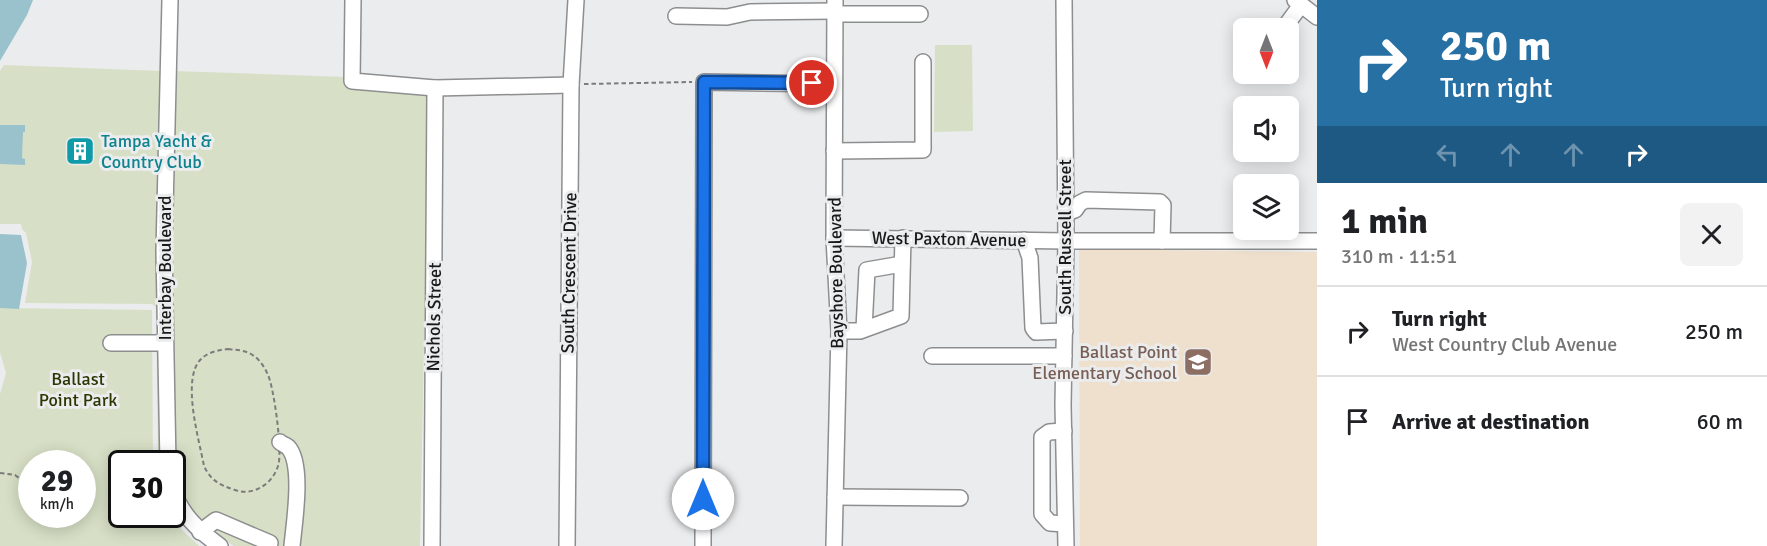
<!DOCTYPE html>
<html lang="en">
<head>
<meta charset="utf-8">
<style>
  body { margin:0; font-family:Signika,sans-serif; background:#f2f2f2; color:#202124; height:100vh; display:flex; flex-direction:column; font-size:22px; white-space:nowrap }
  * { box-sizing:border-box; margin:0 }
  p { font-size:20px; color:#757577 }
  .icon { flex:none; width:33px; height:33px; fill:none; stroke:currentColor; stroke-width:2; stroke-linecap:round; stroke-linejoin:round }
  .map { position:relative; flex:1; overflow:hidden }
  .sheet { display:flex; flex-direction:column; background:#fff; width:450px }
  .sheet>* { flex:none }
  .banner { background:#2670a4; color:#fff; overflow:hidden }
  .needle { width:39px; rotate:180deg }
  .controls { position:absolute; left:1233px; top:18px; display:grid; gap:12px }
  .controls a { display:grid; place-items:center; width:66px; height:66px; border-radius:9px; background:#fff; box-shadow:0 3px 15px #0003; font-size:30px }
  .speed { position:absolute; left:18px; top:450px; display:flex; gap:12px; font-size:30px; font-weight:700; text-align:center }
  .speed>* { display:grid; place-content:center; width:78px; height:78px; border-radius:50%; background:#fff; box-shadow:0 3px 15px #0003; line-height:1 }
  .speed small { font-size:15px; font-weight:400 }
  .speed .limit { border:3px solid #111; border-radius:9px; background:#fff; color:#111 }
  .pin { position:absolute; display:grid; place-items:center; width:51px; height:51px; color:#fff; margin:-26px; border:3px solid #fff; border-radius:50%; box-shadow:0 2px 6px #0007 }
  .me { position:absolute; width:66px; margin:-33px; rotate:0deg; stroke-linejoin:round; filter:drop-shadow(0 0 4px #0008) }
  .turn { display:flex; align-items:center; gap:21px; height:126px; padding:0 24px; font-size:27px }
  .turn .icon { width:78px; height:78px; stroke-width:2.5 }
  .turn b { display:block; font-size:42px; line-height:51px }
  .lanes { display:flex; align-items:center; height:57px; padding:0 24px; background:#0003; justify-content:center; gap:30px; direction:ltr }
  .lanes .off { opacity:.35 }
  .round { display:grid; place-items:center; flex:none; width:63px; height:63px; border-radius:9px; background:#f2f2f2 }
  .summary { display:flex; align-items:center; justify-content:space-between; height:102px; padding:0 24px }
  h1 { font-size:36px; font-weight:800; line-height:45px }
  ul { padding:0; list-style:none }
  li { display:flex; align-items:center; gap:18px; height:90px; padding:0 24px; border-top:2px solid #e0e0e0 }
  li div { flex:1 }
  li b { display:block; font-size:22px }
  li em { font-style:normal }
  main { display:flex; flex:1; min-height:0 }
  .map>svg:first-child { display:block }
</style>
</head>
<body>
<main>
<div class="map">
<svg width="1317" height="546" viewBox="0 0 1317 546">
  <rect width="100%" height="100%" fill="#ebeced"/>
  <polygon fill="#eee0cc" points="1079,249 1317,252 1317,546 1080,546"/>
  <g fill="#d7e0c6" fill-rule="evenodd">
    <polygon points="935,45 972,45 973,131 934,132"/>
    <polygon points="4,65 162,71 162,463 158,463 158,459 156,307 152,304 25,303 32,262 26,233 22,229 21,224 0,224 0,71"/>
    <polygon points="174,71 346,77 346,87 429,94 420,546 234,546 204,527 187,507 179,488 173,458 170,251"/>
    <path d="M0,308l152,2 1,153 -31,1v50l49,1 11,15 17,16h-199v-152l6,-21 -6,-21zM32,464h50v50h-50z"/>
  </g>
  <g fill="#99c2cc">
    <polygon points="0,0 33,0 27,15 0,61"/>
    <polygon points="0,125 25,125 25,132 23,132 22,158 25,159 25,165 0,164"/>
    <polygon points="0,234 21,235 27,263 19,309 0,308"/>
  </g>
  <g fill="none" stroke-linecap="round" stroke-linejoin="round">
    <g stroke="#8d8e8f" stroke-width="18">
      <g id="minor">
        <polyline points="353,0 352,81 435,88 571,85"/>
        <polyline points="1064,0 1066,241 1063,405 1066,546"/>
        <polyline points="1295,0 1317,17"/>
        <polyline points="834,14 920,14"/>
        <polyline points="676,16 727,17 750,12 835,11"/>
        <polyline points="1284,28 1301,5"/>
        <polyline points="834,151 923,150 923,62"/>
        <polyline points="1066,213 1075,210 1080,203 1086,200 1160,202 1163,205 1162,241"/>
        <polyline points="834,238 1066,241 1317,241"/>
        <polyline points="1024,240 1030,258 1033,328 1036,332 1065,331"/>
        <polyline points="864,329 867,270 902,264"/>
        <polyline points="839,331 860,331 901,316 903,238"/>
        <polyline points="111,343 165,343"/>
        <polyline points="932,356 1064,356"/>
        <polyline points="1064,431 1049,432 1042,437 1042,514 1050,523 1065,524"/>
        <path d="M280,442c2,2 5,3 8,5 16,17 6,77 4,99"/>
        <polyline points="168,464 164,251 170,0"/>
        <path d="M172,487c8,27 27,44 48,59"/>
        <polyline points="835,497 960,498"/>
        <polyline points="200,532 216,520 270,543 268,546"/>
        <polyline points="432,546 435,88"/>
        <polyline points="567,546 571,85 576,0"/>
        <polyline points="703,546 704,82 834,84"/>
        <polyline points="834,546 839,331 834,238 835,0"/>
      </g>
    </g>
    <g stroke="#7b7c7c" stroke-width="2" stroke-dasharray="4.5 3" stroke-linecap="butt">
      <polyline points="584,84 692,82"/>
      <path d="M228,349c9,1 18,1 26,7 6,4 11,12 14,19 6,13 15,78 10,91 -6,19 -25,30 -43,24 -15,-5 -24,-9 -31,-24 -5,-27 -23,-87 -3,-107 7,-7 18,-9 27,-10z"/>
      <polyline points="0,473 15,475 32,488"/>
    </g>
    <use href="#minor" stroke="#fff" stroke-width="15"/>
  </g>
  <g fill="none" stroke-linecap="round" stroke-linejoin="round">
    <g stroke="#114b97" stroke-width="15">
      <polyline id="route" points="703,499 704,82 812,83"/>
    </g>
    <use href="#route" stroke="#1a73e8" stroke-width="10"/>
  </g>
  <defs>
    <g id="building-square" transform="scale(1.5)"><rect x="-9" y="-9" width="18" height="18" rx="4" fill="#0f9aa8" stroke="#ebeced"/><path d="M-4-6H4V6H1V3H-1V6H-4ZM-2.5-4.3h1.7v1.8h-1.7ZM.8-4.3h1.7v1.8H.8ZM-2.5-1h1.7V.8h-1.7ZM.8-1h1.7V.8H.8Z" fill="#fff"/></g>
    <g id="school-square" transform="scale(1.5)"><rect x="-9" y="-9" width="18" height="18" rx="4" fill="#8d6e63" stroke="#ebeced"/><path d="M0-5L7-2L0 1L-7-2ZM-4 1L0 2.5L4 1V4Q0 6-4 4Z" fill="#fff"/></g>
  </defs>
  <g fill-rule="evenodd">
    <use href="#building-square" x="80" y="151"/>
    <use href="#school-square" x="1198" y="362"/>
  </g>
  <g text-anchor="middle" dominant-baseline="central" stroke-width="6" stroke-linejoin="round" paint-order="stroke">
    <g font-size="18" fill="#0d838f" stroke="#ebeced" text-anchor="start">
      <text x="101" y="141">Tampa Yacht &amp;<tspan x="101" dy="21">Country Club</tspan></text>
    </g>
    <g font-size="18" fill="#191919" stroke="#ebeced">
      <text transform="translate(1065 237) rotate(-90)">South Russell Street</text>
      <text transform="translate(949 239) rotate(1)">West Paxton Avenue</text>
      <text transform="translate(165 268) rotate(-90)">Interbay Boulevard</text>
      <text transform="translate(569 273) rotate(-89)">South Crescent Drive</text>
      <text transform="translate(836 273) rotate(-91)">Bayshore Boulevard</text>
      <text transform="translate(434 317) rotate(-89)">Nichols Street</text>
    </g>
    <g font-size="18" fill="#785e54" stroke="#ebeced" text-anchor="end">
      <text x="1177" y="352">Ballast Point<tspan x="1177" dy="21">Elementary School</tspan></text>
    </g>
    <g font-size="18" fill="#2a3700" stroke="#ebeced">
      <text x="78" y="379">Ballast<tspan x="78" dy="21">Point Park</tspan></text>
    </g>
  </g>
</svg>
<div class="controls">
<a><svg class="needle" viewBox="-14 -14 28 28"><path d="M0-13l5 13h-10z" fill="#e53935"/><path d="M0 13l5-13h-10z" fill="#757577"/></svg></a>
<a><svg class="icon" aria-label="sound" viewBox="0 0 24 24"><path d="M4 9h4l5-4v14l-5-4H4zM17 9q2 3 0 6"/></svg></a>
<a><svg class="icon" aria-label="layers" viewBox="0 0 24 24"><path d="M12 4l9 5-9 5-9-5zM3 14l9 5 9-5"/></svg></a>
</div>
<div class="speed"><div>29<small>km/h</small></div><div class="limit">30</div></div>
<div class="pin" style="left:812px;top:83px;background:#d93025"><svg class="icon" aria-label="arrive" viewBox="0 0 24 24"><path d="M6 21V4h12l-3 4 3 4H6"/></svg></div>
<svg class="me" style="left:703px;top:499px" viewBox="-20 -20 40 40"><circle r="19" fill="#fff"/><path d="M0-13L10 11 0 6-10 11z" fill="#1a73e8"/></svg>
</div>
<section class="sheet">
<div class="banner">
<div class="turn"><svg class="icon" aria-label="right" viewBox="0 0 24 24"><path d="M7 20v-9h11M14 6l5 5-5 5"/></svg><div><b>250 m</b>Turn right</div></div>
<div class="lanes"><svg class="icon off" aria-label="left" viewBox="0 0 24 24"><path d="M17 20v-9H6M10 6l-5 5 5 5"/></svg><svg class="icon off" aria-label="ahead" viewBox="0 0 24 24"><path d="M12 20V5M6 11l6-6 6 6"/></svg><svg class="icon off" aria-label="ahead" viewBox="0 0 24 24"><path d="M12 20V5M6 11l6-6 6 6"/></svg><svg class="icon" aria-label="right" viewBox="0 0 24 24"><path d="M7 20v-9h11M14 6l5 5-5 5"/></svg></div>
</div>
<div class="summary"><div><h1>1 min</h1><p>310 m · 11:51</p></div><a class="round"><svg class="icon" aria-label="close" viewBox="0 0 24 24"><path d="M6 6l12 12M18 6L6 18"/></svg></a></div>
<ul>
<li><svg class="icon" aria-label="right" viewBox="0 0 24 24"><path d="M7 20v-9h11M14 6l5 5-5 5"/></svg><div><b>Turn right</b><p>West Country Club Avenue</p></div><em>250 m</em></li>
<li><svg class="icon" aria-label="arrive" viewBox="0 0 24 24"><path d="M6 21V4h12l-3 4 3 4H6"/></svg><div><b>Arrive at destination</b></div><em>60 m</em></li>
</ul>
</section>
</main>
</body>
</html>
